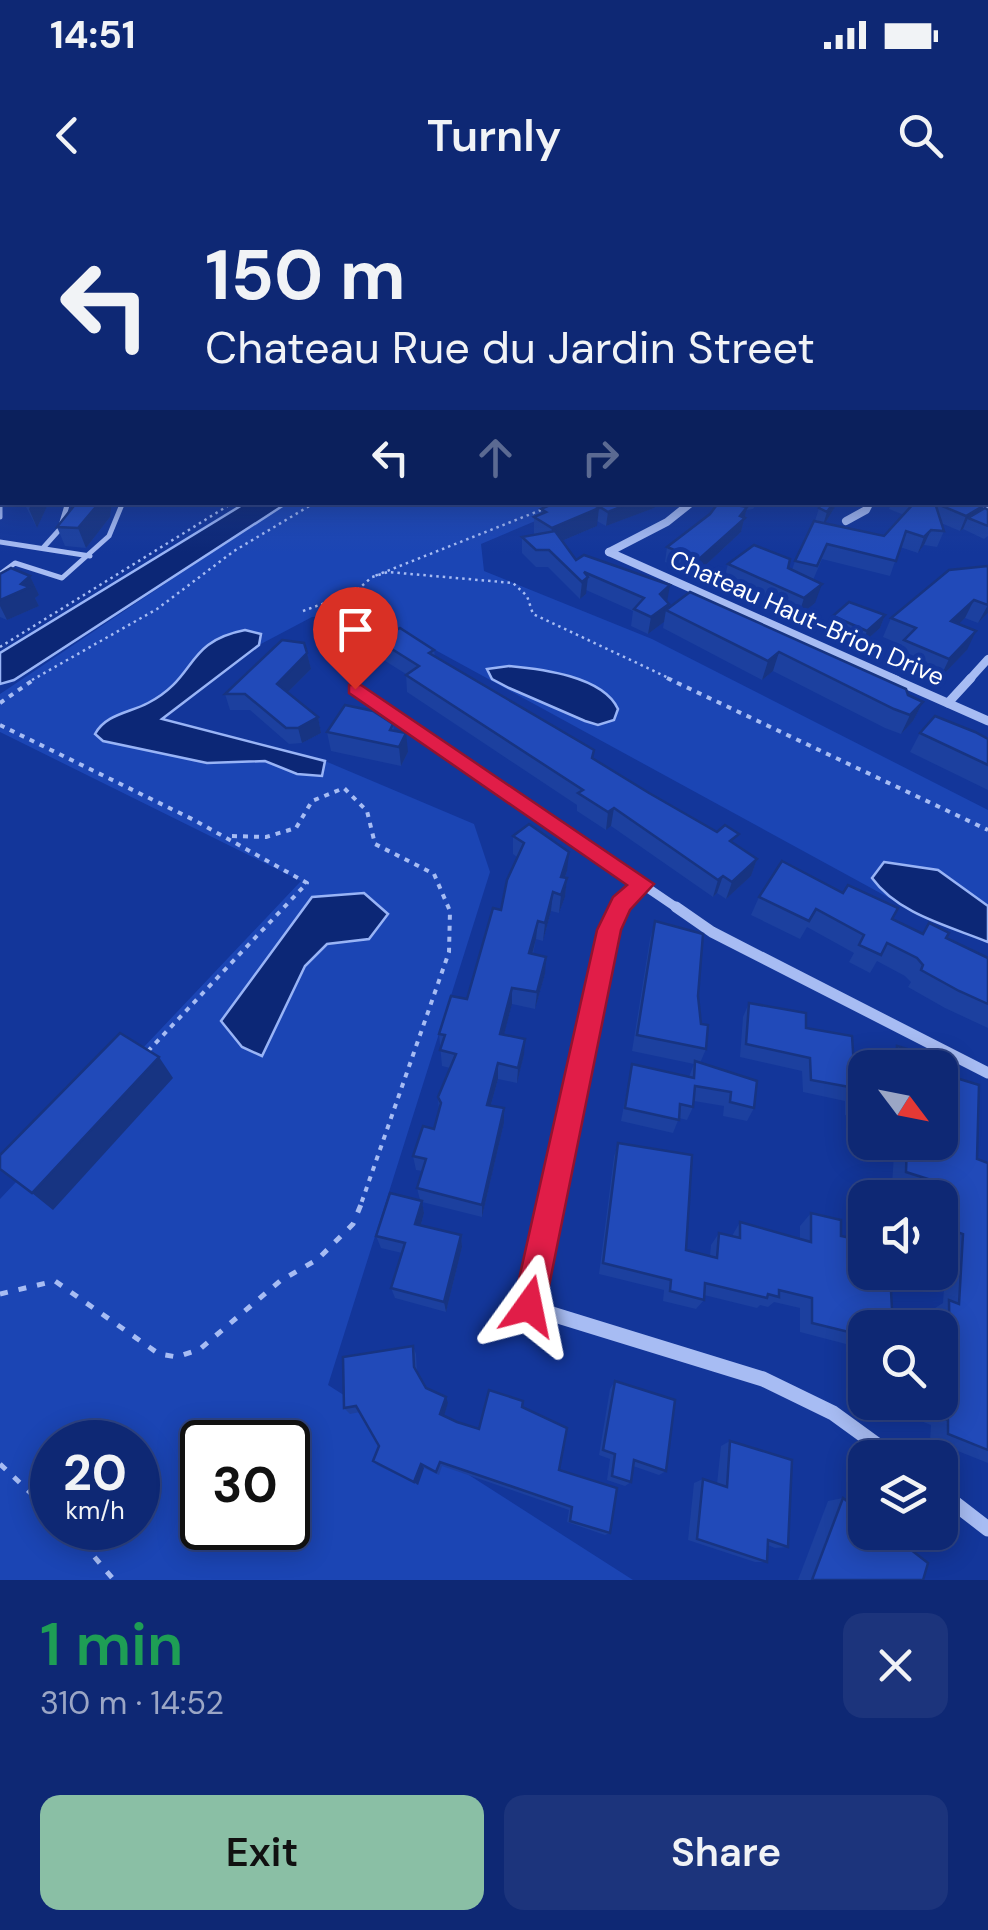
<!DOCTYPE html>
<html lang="en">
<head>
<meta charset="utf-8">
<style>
  body { margin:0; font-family:"DM Sans",sans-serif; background:#1c347c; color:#f1f3f6; height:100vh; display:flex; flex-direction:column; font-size:38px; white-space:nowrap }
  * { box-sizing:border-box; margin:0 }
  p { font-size:32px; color:#9ba6c5 }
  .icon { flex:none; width:55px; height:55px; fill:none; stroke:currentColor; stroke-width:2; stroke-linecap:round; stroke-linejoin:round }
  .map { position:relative; height:1380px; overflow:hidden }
  .panel { display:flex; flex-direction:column; background:#0e2874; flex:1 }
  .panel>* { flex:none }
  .guide { position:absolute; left:0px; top:0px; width:990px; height:305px; box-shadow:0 5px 25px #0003,0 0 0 2px #2e4486; background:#0e2874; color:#f1f3f6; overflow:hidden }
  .needle { width:65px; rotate:122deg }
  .tools { position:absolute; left:848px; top:850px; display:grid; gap:20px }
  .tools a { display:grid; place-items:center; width:110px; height:110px; border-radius:20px; background:#0e2874; box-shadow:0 5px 25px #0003,0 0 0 2px #2e4486; font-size:50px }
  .speed { position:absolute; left:30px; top:1220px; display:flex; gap:20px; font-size:50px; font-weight:700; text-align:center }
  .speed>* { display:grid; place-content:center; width:130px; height:130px; border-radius:50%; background:#0e2874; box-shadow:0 5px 25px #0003,0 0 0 2px #2e4486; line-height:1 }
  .speed small { font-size:25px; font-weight:400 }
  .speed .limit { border:5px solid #111; border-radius:15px; background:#fff; color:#111 }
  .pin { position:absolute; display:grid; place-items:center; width:85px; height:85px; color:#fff; margin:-102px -42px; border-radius:50% 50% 50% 0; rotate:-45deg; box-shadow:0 0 10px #0007 }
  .pin .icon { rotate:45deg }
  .me { position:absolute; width:110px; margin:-55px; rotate:12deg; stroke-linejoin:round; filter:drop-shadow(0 0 8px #0008) }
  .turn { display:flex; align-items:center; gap:35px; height:210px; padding:0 40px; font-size:45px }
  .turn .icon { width:130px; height:130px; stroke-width:2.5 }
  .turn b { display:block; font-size:70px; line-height:85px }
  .lanes { display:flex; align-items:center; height:95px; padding:0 40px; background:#0003; justify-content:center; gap:50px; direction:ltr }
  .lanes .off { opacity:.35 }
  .round { display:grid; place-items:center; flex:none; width:105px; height:105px; border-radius:20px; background:#1c347c }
  .headline { display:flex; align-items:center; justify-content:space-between; height:170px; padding:0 40px }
  h1 { font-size:60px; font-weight:600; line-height:75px; color:#1e9e55 }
  .button { display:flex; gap:20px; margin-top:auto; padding:20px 40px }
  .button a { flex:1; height:115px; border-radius:20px; background:#8abfa5; color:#111; font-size:40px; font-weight:600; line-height:115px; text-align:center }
  .button a+a { background:#1c347c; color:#f1f3f6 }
  .status { display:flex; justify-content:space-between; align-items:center; height:70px; padding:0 50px; background:#0e2874; direction:ltr }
  .status svg { height:28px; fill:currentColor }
  header { display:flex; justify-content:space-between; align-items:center; height:130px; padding:0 40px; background:#0e2874; font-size:45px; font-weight:600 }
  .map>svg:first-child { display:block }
</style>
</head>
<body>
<div class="status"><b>14:51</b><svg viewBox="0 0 49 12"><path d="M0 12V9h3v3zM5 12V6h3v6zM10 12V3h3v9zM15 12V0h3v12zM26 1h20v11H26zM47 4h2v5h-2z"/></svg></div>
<header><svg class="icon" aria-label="back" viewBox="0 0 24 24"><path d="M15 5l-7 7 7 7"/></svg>Turnly<svg class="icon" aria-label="search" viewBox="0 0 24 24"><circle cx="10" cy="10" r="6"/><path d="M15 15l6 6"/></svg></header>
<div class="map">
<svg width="988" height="1380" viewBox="0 0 988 1380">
  <rect width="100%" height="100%" fill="#13369a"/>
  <path fill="#1b45b4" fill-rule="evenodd" d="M286,303h292l-97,41 3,27 168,68 336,171v132l-73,-30 -542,-296 -61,1 -53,28 -97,73 163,43 149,63 16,48 -162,513 305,195h-633v-381l301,-318 -301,-149v-38zM52,1242h86v86h-86zM202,1242h86v86h-86z"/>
  <g fill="#0c2776" stroke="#99b4f6" stroke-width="2.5">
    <polygon points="247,302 287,303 14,480 0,484 0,453"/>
    <path d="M245,430l16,4 -2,11 -97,74 163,42 -3,15 -25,-2 -32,-13 -58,2 -104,-22 -8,-7c11,-20 34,-21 53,-31 50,-26 36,-61 97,-73z"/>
    <path d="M509,466c32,3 94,10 109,43l-4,11 -16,5 -13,-4 -76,-33 -17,-9 -5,-10z"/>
    <path d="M884,662l54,8 50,36v36c-39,-16 -90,-28 -116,-64z"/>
    <polygon points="364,693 388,714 369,739 327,744 305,766 262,856 242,847 221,821 312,697"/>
  </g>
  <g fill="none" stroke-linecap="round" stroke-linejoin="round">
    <g stroke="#a7bcf3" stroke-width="2.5" stroke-dasharray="2.5 4" stroke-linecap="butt">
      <polyline points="541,310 372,377 388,372 513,383 527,396 533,414 673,480"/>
      <polyline points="303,411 355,392 372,377"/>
      <polyline points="0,447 234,302"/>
      <polyline points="32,480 157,409 234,351 316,302"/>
    </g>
    <g stroke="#a7bcf3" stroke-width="4" stroke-dasharray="5 6" stroke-linecap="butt">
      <polyline points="667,478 988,630"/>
      <polyline points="0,503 36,478"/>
      <polyline points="0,525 194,620 307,683 149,850"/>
      <polyline points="232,636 266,637 296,628 312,601 344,588 367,611 375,644 434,674 450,711 449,752 361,1004"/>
    </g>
    <g stroke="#a7bcf3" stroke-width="5" stroke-dasharray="8 11" stroke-linecap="butt">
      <polyline points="0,1094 55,1081 159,1154 177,1157 200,1149 280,1081 318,1059 353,1024 362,1002"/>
      <polyline points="0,1264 52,1313"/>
      <polyline points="70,1328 114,1380"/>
    </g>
    <g stroke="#a7bcf3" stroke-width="5">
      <polyline points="0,307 0,317"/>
      <polyline points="0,342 90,356"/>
      <polyline points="43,348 60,329 68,302"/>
      <polyline points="0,374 15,363 62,378 109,336 123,302"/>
    </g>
    <g stroke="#a7bcf3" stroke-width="8">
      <polyline points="981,302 988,305"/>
      <polyline points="846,321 866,310 870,302"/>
      <polyline points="609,352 897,480"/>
      <polyline points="609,352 667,322 692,302"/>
      <polyline points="969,480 988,459"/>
    </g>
    <g stroke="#a7bcf3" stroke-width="9">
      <polyline points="891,478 988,521"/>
      <polyline points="355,489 680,710"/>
      <polyline points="948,503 971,478"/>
      <polyline points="618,710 642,684"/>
    </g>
    <g stroke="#a7bcf3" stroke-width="11">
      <polyline points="676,707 712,732 988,873"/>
      <polyline points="551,1004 609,730 619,707"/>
    </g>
    <g stroke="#a7bcf3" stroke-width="15">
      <polyline points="551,1002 529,1107 763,1179 833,1213 895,1258"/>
      <polyline points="940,1292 988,1329"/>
    </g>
  </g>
  <g fill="#1c409f">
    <rect x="0" y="223" width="2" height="63"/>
    <polygon points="20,302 49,302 37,328 25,305 22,307"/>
    <polygon points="77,302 112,302 110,317 86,348 65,346 57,327"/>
    <polygon points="557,302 654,308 606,326 597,321 597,326 562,341 576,360 667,401 668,408 923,502 913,521 901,534 885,528 773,471 762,480 663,428 664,422 648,434 631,426 633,411 586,390 586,394 580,399 548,367 536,367 522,353 522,337 534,335 534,317 541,315 541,309"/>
    <polygon points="719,302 758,302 753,309 746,310 741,332 695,375 665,362 667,347 710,314"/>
    <polygon points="838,302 825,323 884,336 904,315 889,309 892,302 973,302 980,311 988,310 988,336 984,339 963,329 960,331 941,323 944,331 937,347 924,345 918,353 900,347 890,376 822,359 813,380 815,403 798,417 723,383 728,364 788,368 792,370 795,361 815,321 819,308"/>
    <polygon points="988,366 988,413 978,423 965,418 958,424 967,450 940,478 895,459 902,445 883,437 891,418"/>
    <polygon points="0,374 30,376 39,395 35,398 39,406 7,420 0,417"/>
    <polygon points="328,415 379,440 434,450 435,457 593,558 757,659 751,676 726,699 717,693 713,697 611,626 606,630 577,611 577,605 407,492 406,474 382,459 382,464 364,452 334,456"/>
    <polygon points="885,415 880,428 862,444 829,429 833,416"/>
    <polygon points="307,453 311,469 288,492 318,517 321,533 302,543 289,544 250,510 230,510 225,494"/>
    <polygon points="393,524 394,531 408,552 401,566 331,551 327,532"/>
    <polygon points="920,533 988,539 988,590 910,552"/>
    <polygon points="513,636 567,671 565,678 567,678 565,697 559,713 551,711 543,741 536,739 533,754 545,774 535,809 512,804 504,834 524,855 517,883 498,879 491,905 504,923 482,1017 422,1002 424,1013 421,1025 461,1035 462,1047 446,1112 395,1098 391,1088 402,1053 381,1048 376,1036 420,1000 417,988 422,971 416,970 413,956 434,929 439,910 438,897 450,868 442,866 439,834 467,799 501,710 517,657 513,654"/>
    <polygon points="759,697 892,719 922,733 929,723 946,738 988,758 988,828 945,808 908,787 911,782 905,776 877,761 870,773 849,762 854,753 807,727 800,739 751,715"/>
    <polygon points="655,721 698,796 706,849 700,863 754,908 747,921 723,916 724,906 694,901 693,907 687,920 679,918 673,933 621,921 632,864 689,877 694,864 632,851 650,739"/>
    <polygon points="749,803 855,877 865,878 865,920 845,915 845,901 803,892 802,871 740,857 743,817"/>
    <polygon points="897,846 926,863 932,868 884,868 885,862"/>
    <polygon points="905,942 940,942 988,963 988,1263 930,1240 931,1225 898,1212 899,1202 940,1202 940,1128 932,1128 932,1110 943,1103 947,1046 940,1043 940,998 917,998 917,993 892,985 894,954"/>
    <polygon points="618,943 686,1050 710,1056 711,1045 719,1033 732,1036 740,1022 800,1039 800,1026 811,1013 841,1036 865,1128 865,1149 800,1132 800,1108 774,1102 768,1107 760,1105 757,1108 704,1095 704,1100 696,1109 663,1101 664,1090 599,1074 614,957"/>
    <polygon points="413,1146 416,1154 417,1172 426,1188 448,1203 444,1215 457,1222 479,1229 522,1207 559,1270 610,1333 605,1335 567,1322 569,1310 442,1266 439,1275 424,1268 418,1285 377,1265 373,1261 379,1246 360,1212 350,1214 344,1208"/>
    <polygon points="615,1181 666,1271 659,1275 633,1266 631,1282 625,1286 607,1280 610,1259 599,1255 610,1189"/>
    <polygon points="730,1241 788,1347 775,1348 768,1345 767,1362 755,1362 688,1340 694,1283 703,1279 717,1284 721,1246"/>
    <polygon points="843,1298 923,1380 798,1380 828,1301"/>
  </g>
  <g fill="#173482">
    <polygon points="2,161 2,186 0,187 0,162"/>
    <polygon points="32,302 49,302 37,328 29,309"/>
    <polygon points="100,302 112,302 110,317 86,348 78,328"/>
    <polygon points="633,302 660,302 654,308 606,326 608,312"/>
    <polygon points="834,302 838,302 822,328 827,312"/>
    <polygon points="983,306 976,321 968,318 963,329 960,331 966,316"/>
    <polygon points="747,307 741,332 695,375 698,360"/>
    <polygon points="599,308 597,326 550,346 552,328"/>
    <polygon points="931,330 924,345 918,353 924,337"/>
    <polygon points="30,376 39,395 35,398 39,406 7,420 0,406 0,400"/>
    <polygon points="588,377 586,394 580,399 582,382"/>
    <polygon points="822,384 815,403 798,417 804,398"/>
    <polygon points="670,385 667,402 660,394"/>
    <polygon points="974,400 965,418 942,440 951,421"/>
    <polygon points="669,404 668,411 666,410 664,422 648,434 651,417"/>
    <polygon points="988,405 988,413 978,423"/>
    <polygon points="885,415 880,428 862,444 867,431"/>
    <polygon points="976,431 967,450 940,478 949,459"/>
    <polygon points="779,452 773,471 762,480 768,461"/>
    <polygon points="307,453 311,469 281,499 277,484"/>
    <polygon points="923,502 913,521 901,534 910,515"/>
    <polygon points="318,517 321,533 302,543 298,528"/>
    <polygon points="406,533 408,552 401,566 399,547"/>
    <polygon points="614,608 611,626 606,630 608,612"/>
    <polygon points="569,652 567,671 559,695 561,677"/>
    <polygon points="757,659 751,676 726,699 732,682"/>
    <polygon points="723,676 717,693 713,697 718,680"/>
    <polygon points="567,678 565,697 559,713 561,695"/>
    <polygon points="553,692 551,711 543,741 545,723"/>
    <polygon points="538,721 536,739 528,770 529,753"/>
    <polygon points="546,757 545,774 535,809 537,792"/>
    <polygon points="512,788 512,804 500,850 500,834"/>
    <polygon points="525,839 524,855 517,883 518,868"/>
    <polygon points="159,857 173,878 53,1010 32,993"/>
    <polygon points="498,863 498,879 487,919 487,905"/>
    <polygon points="504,908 504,923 482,1017 482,1005"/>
    <polygon points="422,1001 424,1013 418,1036 415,1024"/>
    <polygon points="461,1035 462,1047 446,1112 444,1102"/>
    <polygon points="446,1197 448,1203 443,1219 440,1214"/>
    <polygon points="421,1264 424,1268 418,1285 414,1282"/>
  </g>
  <g fill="#214ab9" stroke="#173482" stroke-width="2.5">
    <polygon points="0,223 2,223 2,271 0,270"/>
    <polygon points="77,302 100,302 78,328 57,327"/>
    <polygon points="557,302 589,302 599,308 552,328 534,317 546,312 541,309"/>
    <polygon points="592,302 633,302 608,312"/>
    <polygon points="719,302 747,307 740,316 745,318 698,360 667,347 710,314"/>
    <polygon points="822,302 834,302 827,312 819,308"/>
    <polygon points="915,302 973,302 983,306 966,316 935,303 944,331 931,330 924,337 906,331 896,361 827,344 817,366 795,361 814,321 884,336"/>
    <polygon points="985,308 988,310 988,326 968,318"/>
    <polygon points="555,331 576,360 584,355 670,385 660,394 669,404 651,417 634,409 644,398 584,372 588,377 582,382 549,350 536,350 522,337"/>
    <polygon points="754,345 790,359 788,368 822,384 804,398 728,364"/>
    <polygon points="988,366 988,405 974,400 951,421 976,431 949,459 904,440 916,428 891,418 949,370"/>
    <polygon points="11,368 30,376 21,384 30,387 0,400 0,374"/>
    <polygon points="690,392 906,489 908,495 923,502 910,515 894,509 779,452 768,461 666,410"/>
    <polygon points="849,402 885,415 867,431 833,416"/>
    <polygon points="374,410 379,440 400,428 434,450 429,453 594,550 592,558 649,593 717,632 725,625 739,634 730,641 757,659 732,682 723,676 718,680 614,608 608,612 578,593 583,590 406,475 419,466 379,441 380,446 362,435 330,438 328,415"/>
    <polygon points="282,440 304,443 307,453 277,484 318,517 298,528 286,528 245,494 225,494"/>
    <polygon points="345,505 373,511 393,524 390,530 406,533 399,547 327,532"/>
    <polygon points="935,516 975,532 988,539 988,565 920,533"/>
    <polygon points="529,624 569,652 561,677 567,678 561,695 553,692 545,723 538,721 529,753 546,757 537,792 512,788 500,834 525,839 518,868 498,863 487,905 504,908 482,1005 417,988 426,959 413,956 423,926 434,929 441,903 438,897 456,854 440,850 445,835 439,834 451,796 467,799 493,708 501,710 507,680 524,643 513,636"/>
    <polygon points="782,661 843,693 848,685 898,708 892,719 923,734 929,723 949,733 946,738 988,758 988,804 959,791 921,770 923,765 917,758 887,743 881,755 859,745 864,735 816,709 809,721 759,697"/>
    <polygon points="655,721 703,734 698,796 701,824 708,825 706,849 637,835"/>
    <polygon points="749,803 806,813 806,828 852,836 855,883 855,876 865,878 865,905 854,902 855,888 811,880 810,858 746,844"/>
    <polygon points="120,833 159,857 32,993 0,969 0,955"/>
    <polygon points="897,846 927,855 926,863 932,868 895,868"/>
    <polygon points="695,861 757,881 754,908 730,902 731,892 695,886 693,907 680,904 679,920 625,908 632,864 694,878"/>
    <polygon points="940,873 979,885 977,959 988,963 988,1250 948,1234 948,1220 914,1206 915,1202 940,1202 940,1176 950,1180 949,1100 959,1104 963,1034 940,1026 940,998 931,998 931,980 906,972 907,942 918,942 934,946 934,942 940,942"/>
    <polygon points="618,943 692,955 686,1050 717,1058 719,1033 740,1038 740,1022 811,1042 811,1013 841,1020 841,1036 865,1041 865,1072 890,1072 893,1128 865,1128 865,1136 812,1123 812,1098 779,1090 779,1097 768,1094 767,1098 705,1083 704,1100 670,1091 671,1080 603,1063"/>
    <polygon points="390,993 422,1001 415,1024 461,1035 444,1102 391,1088 405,1043 376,1036"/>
    <polygon points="413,1146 414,1167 426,1188 446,1197 440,1214 457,1222 479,1229 489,1190 523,1201 522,1207 567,1228 559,1270 617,1288 610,1333 570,1321 572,1307 440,1262 436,1272 421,1264 414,1282 373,1261 379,1246 356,1206 344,1208 343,1157"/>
    <polygon points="615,1181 675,1200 666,1271 634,1260 631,1282 612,1276 615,1254 603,1250"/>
    <polygon points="730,1241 792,1260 788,1347 768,1340 767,1362 697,1339 703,1279 727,1287"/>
    <polygon points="843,1298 865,1315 865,1332 888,1332 928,1363 923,1380 812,1380"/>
  </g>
  <linearGradient id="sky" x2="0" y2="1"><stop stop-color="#0a1e55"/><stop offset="0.45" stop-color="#3352a3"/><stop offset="1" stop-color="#3352a3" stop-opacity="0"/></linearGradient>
  <rect width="988" height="353" fill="url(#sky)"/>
  <polygon fill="#e11d48" stroke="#92132f" stroke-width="2.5" points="349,485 361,485 654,684 630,710 621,730 545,1106 541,1118 529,1122 518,1118 513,1106 597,730 613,697 627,685 349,493"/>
  <g text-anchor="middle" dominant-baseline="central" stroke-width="10" stroke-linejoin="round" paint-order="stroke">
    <g font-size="25" fill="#fff" stroke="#13369a">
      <text transform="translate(807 418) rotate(24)">Chateau Haut-Brion Drive</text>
    </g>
  </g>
</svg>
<div class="tools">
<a><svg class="needle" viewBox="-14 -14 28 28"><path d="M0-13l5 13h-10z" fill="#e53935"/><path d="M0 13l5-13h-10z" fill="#9ba6c5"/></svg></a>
<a><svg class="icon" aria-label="sound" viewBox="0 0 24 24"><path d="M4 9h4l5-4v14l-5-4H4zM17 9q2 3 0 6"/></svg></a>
<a><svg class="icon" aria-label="search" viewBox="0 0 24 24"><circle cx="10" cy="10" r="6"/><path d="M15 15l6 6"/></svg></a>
<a><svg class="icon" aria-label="layers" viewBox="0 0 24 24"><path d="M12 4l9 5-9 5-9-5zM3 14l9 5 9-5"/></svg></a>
</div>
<div class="speed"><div>20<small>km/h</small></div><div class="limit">30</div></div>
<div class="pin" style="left:355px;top:489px;background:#d93025"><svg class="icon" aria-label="arrive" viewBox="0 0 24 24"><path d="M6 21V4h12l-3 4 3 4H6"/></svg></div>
<svg class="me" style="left:529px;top:1106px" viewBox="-20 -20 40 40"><path d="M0-17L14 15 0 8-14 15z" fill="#e11d48" stroke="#fff" stroke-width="4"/></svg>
<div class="guide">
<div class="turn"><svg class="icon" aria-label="left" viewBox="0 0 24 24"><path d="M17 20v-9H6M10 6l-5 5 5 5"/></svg><div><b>150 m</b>Chateau Rue du Jardin Street</div></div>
<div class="lanes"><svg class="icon" aria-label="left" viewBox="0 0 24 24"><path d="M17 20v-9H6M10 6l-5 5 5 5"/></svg><svg class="icon off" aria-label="ahead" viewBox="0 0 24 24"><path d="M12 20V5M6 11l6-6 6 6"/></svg><svg class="icon off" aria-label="right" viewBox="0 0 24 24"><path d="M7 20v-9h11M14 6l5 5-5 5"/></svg></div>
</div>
</div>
<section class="panel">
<div class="headline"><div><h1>1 min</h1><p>310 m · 14:52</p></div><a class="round"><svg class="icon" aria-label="close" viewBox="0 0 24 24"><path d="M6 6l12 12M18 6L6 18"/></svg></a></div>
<div class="button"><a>Exit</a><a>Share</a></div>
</section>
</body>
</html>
